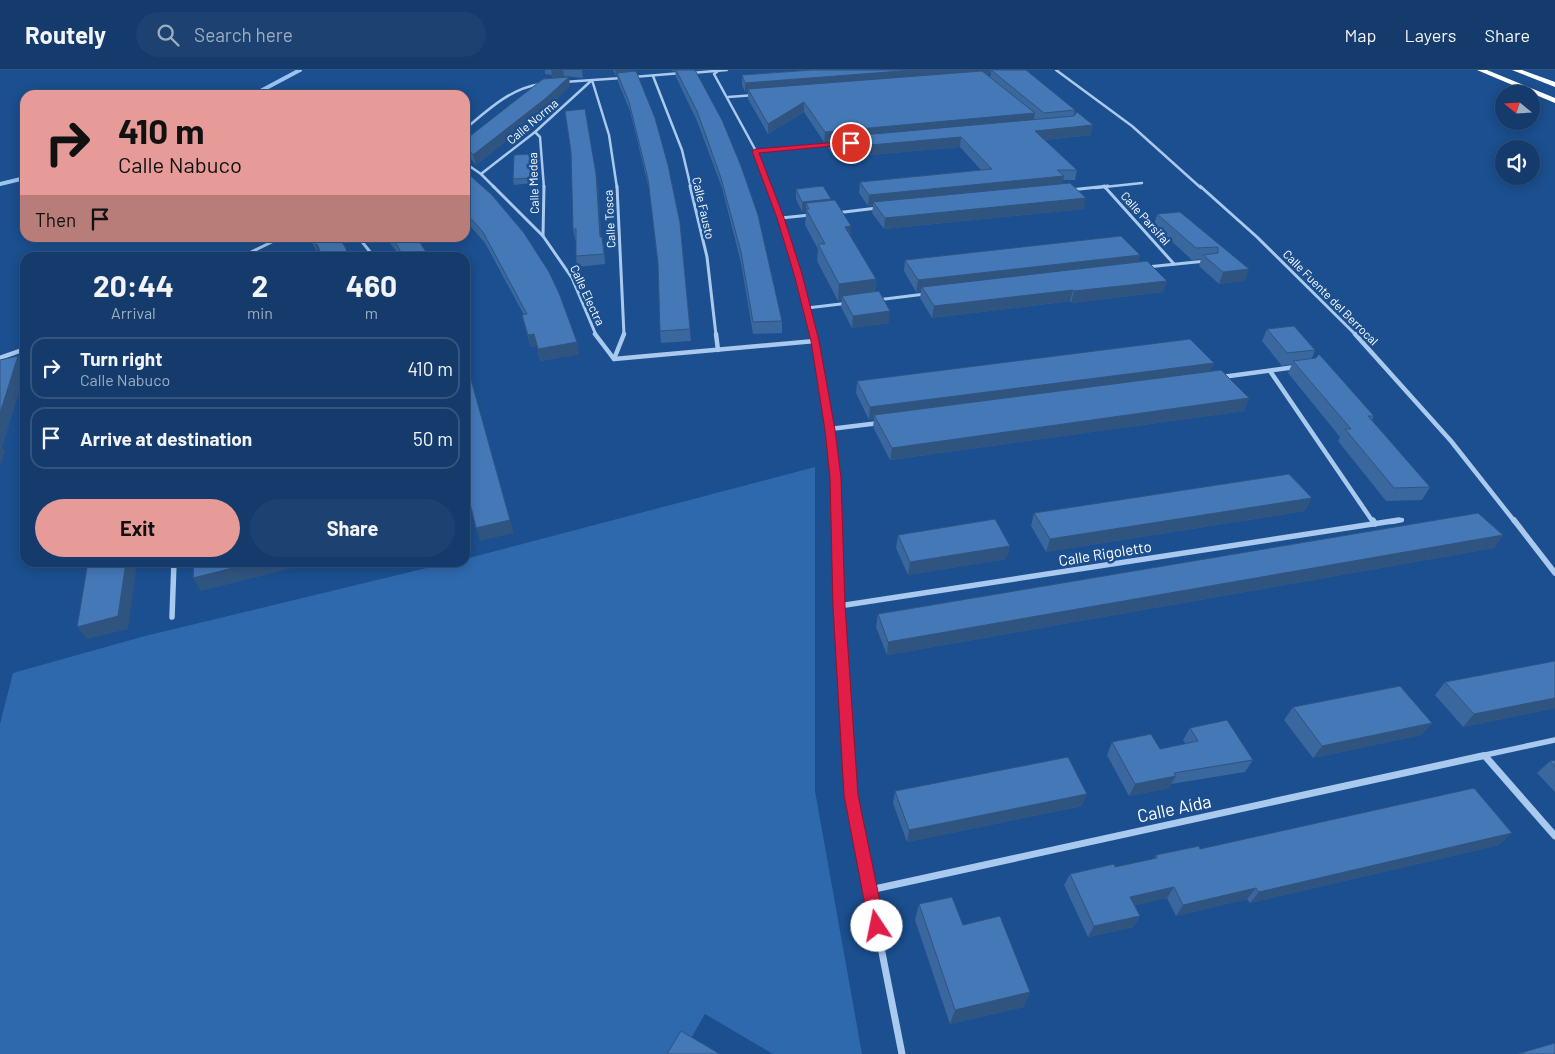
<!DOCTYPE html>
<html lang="en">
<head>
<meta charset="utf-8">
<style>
  body { margin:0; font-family:Barlow,sans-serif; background:#1d4271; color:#f1f3f6; height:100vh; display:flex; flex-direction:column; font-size:19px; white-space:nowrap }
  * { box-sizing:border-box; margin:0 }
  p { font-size:16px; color:#9dadc1 }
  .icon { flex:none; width:28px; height:28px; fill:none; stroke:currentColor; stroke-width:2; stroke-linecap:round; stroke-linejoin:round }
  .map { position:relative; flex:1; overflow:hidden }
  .details { position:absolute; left:20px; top:182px; width:450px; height:315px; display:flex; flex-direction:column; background:#143b6b; border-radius:15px; box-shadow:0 2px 12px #0003,0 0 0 1px #33557e }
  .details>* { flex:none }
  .guide { position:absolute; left:20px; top:20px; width:450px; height:152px; border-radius:15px; box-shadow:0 2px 12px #0003,0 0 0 1px #33557e; background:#e69b98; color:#111; overflow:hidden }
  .needle { width:32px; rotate:288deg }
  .tools { position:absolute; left:1495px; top:15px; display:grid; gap:10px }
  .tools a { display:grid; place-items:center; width:45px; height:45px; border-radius:50%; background:#143b6b; box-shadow:0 2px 12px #0003,0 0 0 1px #33557e; font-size:25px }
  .pin { position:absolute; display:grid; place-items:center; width:42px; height:42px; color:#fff; margin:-21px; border:2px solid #fff; border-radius:50%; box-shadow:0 1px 5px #0007 }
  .me { position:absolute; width:55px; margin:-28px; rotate:349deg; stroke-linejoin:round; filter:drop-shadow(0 0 4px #0008) }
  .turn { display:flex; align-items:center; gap:18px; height:105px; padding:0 15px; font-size:22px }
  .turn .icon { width:65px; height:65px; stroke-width:2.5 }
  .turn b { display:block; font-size:35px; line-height:42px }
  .then { display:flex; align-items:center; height:48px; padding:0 15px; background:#0003; gap:10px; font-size:19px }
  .eta { display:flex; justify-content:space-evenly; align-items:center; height:85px; text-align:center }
  .eta b { font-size:30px; font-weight:700; line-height:35px }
  .button { display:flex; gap:10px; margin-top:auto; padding:10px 15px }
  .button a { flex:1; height:58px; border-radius:30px; background:#e69b98; color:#111; font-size:20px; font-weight:700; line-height:58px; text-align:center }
  .button a+a { background:#1d4271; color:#f1f3f6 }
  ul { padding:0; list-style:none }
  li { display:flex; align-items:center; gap:15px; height:62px; margin:0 10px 8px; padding:0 5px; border:2px solid #33557e; border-radius:15px }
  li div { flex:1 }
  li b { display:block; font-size:19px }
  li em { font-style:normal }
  header { display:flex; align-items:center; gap:30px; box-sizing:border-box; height:70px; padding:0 25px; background:#143b6b; border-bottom:1px solid #33557e }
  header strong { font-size:24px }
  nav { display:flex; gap:28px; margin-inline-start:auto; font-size:18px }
  .search { width:350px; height:45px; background:#1d4271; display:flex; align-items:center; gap:12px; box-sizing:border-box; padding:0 18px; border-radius:28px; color:#9dadc1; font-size:19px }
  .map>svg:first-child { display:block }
</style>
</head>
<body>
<header>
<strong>Routely</strong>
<div class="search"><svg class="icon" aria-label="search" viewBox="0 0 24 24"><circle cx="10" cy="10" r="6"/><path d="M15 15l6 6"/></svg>Search here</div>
<nav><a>Map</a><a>Layers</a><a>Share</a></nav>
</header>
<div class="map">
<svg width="1555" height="984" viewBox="0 0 1555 984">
  <rect width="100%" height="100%" fill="#1b4f8f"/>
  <polygon fill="#2e69ad" points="815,397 815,721 862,984 773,984 705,944 682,984 0,984 0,654 13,603 145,566 443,494 465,492 465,489"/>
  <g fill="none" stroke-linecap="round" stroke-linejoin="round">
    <g stroke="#9cc4f0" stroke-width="4">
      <polyline points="253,25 300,0"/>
      <polyline points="0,114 25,108"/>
    </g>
    <g stroke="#a9c9ee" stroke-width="2.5">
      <polyline points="1056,0 1132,56 1201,118"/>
      <polyline points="718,1 714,4 756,81 770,118"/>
      <polyline points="691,3 727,0"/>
      <polyline points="653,6 682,80 691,118"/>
      <polyline points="633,7 682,3"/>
      <polyline points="564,12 622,8"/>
      <polyline points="728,27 755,25"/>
      <path d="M465,59c23,-19 44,-40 75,-45"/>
      <polyline points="535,62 540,67 544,118"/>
      <polyline points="756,81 835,74"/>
      <polyline points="465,93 481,104 495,118"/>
      <polyline points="481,104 535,62 592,10 609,65 617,118"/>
      <polyline points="1104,116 1105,118"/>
      <polyline points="1095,118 1142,113"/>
    </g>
    <g stroke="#a9c9ee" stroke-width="3">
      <polyline points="493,116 543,166 572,208 596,265"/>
      <polyline points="617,116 624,265"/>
      <polyline points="690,116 707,187 716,265"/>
      <polyline points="770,116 793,188 813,265"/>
      <polyline points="1104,116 1174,194"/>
      <polyline points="1200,116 1257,167 1356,265"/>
      <polyline points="1070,120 1108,116"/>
      <polyline points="836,143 877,138"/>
      <polyline points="781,148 810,145"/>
      <polyline points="543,166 544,116"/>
      <polyline points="359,168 375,188"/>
      <polyline points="239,188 280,168"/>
      <polyline points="1147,197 1206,191"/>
      <polyline points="877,230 925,224"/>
      <polyline points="807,238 849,233"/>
    </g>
    <g stroke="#a9c9ee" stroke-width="4.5">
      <polyline points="595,264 614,289 815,271"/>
      <polyline points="716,264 718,280"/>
      <path d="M813,264c16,59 21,127 23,188"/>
      <polyline points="1355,264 1451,371 1515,452"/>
      <polyline points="0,288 25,279"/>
      <polyline points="614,289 624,264"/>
      <polyline points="1270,301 1373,452"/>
      <polyline points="1222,307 1295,297"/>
      <polyline points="830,359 879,353"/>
      <polyline points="1391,452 1402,450"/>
    </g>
    <g stroke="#a9c9ee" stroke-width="5.5">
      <polyline points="836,450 839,536 849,687"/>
      <polyline points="1373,450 1375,454"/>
      <polyline points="1514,450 1555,503"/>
      <polyline points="839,536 1399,450"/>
      <polyline points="172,547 174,492"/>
      <polyline points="1484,685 1486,687"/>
      <polyline points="1476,687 1555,670"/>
    </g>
    <g stroke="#a9c9ee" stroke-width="7">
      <polyline points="849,686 851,725 902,984"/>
      <polyline points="1485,686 1555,766"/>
      <polyline points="870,820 1482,686"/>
    </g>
    <g fill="#fff" fill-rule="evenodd">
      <polygon points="1477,0 1487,0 1555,28 1555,33"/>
      <polygon points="1512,0 1522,0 1555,12 1555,17"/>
    </g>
  </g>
  <g fill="#3a679d" fill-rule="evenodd">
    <polygon points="545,0 582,0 583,8 564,6 570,16 547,38 476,95 465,82 465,70 552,8 552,5 545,4"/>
    <polygon points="613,0 633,0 680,153 691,271 661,273 660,261 658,196 649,119 630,41 618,12 617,6 616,6"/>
    <polygon points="672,0 695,0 782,251 782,263 753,264 741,193 722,118 697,51 676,7 675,1 673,1"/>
    <path d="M812,0h214l49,40 -1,6 17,19 -46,5 32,30 -2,10h-12l-1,3 22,26 -200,20 -12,-16 1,-7h-5l-9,-13 1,-11 121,-12 -21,-23 -125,11 -7,-10v-7l-4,1 -20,-30 -36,22 -20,-35v-7h-3l-3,-7v-10zM991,3l-1,4 -4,-3z"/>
    <polygon points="533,89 533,113 514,115 513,109"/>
    <polygon points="465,101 577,272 579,284 540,291 537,276 531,277 525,257 522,245 524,245 485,173 465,150"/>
    <polygon points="598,113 601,167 604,177 605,194 577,197 576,186 576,170 575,170 573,159"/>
    <polygon points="796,119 831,129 831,130 851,167 876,209 875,222 889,253 852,258 841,237 842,230 838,231 817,191 818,179 805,155 806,142 802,142 796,129"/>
    <polygon points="1180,142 1249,199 1244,211 1219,214 1199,196 1201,189 1192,190 1154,155 1157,144"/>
    <polygon points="309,168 339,168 350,188 322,188 322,186 320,186"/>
    <polygon points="386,168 417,168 430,188 401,188 398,183"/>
    <polygon points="1140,185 1138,192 1167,211 1163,222 1071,233 1070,231 932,248 920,228 921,221 916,222 904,201 905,190"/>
    <polygon points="1267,259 1315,280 1312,288 1374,346 1372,350 1430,417 1422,430 1386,431 1338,371 1340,367 1288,303 1292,294 1282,296 1262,271"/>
    <polygon points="1214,293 1210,301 1249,328 1244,341 890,390 873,357 874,349 869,350 856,323 857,311"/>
    <polygon points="1305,441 1046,482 1031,456 1034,443"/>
    <polygon points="898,465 1010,476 1006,489 908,505 896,478"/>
    <polygon points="1503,465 1494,478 887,585 876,557 878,544"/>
    <polygon points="1555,591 1555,638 1463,657 1435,625 1445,612"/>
    <polygon points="1293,637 1432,653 1421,665 1313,688 1284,650"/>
    <polygon points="1190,658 1253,690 1245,702 1171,714 1169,718 1129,726 1107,685 1112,672 1160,679 1186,674 1183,670"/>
    <polygon points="1555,690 1555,722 1537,703 1550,691"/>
    <polygon points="895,721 1082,736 907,772 893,733"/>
    <polygon points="1499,775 1250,833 1247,829 1176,846 1167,828 1135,835 1140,846 1133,857 1088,867 1064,815 1070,804 1115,797 1154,789 1156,785 1200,779"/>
    <polygon points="919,834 963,855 1030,922 1023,937 950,954 915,850"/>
  </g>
  <g fill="#305480">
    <polygon points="551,0 563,0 565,10 569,7 570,16 547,38 476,95 473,85 553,11"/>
    <polygon points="615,0 633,0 634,5 617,3 617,6 616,6"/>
    <polygon points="914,0 1008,0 991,0 991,3 750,22 748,19 748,22 745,22 745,13"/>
    <polygon points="804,32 804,42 768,64 768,54"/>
    <polygon points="1035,43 1033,53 829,68 828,71 824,72 825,62"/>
    <polygon points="1093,55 1091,65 1033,71 1035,61"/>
    <polygon points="961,67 960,77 835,88 836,78"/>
    <polygon points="532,84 533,89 533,113 532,108"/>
    <polygon points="596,104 598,113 602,177 600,167"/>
    <polygon points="1064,106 1062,117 873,132 873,136 868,136 869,125"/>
    <polygon points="1086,128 1084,139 884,159 885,148"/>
    <polygon points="831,129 830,140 809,139 806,133 806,142 802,142 802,132"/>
    <polygon points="851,156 850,173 845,157"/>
    <polygon points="317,174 322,186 320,186 315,175"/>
    <polygon points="1140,185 1137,196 922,217 921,221 916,222 918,210"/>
    <polygon points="1249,199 1244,211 1219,214 1223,202"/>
    <polygon points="876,209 874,227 842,226 842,230 838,231 839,214"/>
    <polygon points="1167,211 1163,222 1071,233 1074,221"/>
    <polygon points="1073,220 1070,231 932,248 934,236"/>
    <polygon points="890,241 889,253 852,258 853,246"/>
    <polygon points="534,264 537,276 531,277 528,265"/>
    <polygon points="577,272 579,284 540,291 538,279"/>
    <polygon points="465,275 468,285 465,285"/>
    <polygon points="18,286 25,296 25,303 2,378 5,381 0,397 0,343"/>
    <polygon points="1214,293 1209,305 874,345 874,349 869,350 870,337"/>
    <polygon points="1249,328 1244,341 890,390 892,378"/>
    <polygon points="1312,428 1305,441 1046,482 1050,469"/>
    <polygon points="510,450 514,463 480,471 476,458"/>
    <polygon points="1503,465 1494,478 887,585 888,572"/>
    <polygon points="1010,476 1006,489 908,505 910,492"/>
    <polygon points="126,492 137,492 128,559 87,569 77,557"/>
    <polygon points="257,492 316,492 201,521 193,508"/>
    <polygon points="1555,628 1555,638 1463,657 1474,644"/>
    <polygon points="1432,653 1421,665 1313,688 1322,676"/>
    <polygon points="1176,706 1169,718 1129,726 1135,714"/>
    <polygon points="1087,724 1082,736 907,772 909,760"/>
    <polygon points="1512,763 1499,775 1250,833 1259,822"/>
    <polygon points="1174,817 1167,828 1124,838 1130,827"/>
    <polygon points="1256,818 1247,829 1176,846 1183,835"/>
    <polygon points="1140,846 1133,857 1088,867 1094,856"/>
    <polygon points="1030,922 1023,937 950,954 955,940"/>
  </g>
  <g fill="#4478b7" stroke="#305480">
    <polygon points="676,0 695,0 722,50 741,96 758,145 782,251 753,252 741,182 721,108 697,41"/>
    <polygon points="812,0 914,0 745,13 742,5"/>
    <polygon points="991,0 1026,0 1075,40 1044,43"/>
    <polygon points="636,1 655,48 668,95 680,153 690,259 660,261 658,193 648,109 629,32 617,3"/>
    <polygon points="982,1 1035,43 825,62 804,32 768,54 748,19"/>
    <polygon points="569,7 546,28 473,85 465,74 465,70 543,9"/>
    <polygon points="585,39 596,104 600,167 602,167 604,184 576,186 576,159 573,159 571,82 565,41"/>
    <polygon points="1077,42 1093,55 1035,61 1077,100 1057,100 1064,106 869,125 860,112 992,99 961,67 836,78 829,68 1074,46"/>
    <polygon points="532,84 532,108 513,109 514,85"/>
    <polygon points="465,101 492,125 524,163 549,202 559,223 577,272 538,279 534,264 528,265 522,245 527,244 483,162 465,142"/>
    <polygon points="1070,113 1086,128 885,148 873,132"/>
    <polygon points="823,116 831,129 802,132 796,119"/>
    <polygon points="835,130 851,156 845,157 876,209 839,214 818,174 825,174 806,139 809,139 806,133"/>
    <polygon points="1180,142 1249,199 1223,202 1203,185 1218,183 1218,177 1196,178 1157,144"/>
    <polygon points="1121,166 1140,185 918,210 905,190"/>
    <polygon points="311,168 339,168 345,177 350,188 323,188 317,174 315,175"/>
    <polygon points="392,168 417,168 430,188 404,188 395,171"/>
    <polygon points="1147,191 1167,211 1074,221 1073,220 934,236 922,217"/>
    <polygon points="879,221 890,241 853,246 842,226"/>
    <polygon points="1294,256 1315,280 1287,283 1267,259"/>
    <polygon points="1190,269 1214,293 870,337 857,311"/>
    <polygon points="1319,284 1374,346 1368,346 1430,417 1394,418 1345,359 1351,359 1293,291 1316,288"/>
    <polygon points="18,286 0,343 0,290"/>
    <polygon points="465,288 510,450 476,458 465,412"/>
    <polygon points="1221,300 1249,328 892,378 874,345"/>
    <polygon points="1289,404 1312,428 1050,469 1034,443"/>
    <polygon points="1478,443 1503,465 888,572 878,544"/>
    <polygon points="995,449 1010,476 910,492 898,465"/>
    <polygon points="88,492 126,492 118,546 77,557"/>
    <polygon points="194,492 257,492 193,508"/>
    <polygon points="1555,591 1555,628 1474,644 1445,612"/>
    <polygon points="1400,616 1432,653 1322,676 1293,637"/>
    <polygon points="1227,650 1253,690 1174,703 1176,706 1135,714 1112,672 1151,664 1160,679 1198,671 1190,658"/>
    <polygon points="1068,687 1087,724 909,760 895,721"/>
    <polygon points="1555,690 1555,697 1550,691"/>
    <polygon points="1474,718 1512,763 1259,822 1256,818 1183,835 1174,817 1130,827 1140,846 1094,856 1070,804 1114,794 1115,797 1157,788 1156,785 1199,776 1200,779"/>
    <polygon points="952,827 963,855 1000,846 1030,922 955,940 919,834"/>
    <polygon points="681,961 720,984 667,984"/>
    <polygon points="1555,973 1555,984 1517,984"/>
  </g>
  <polygon fill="#e11d48" stroke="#92132f" points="851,71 853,71 853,74 759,83 784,148 802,204 819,271 835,360 841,408 845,536 858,725 885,856 883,862 877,864 872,862 869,856 844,725 833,536 830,408 825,360 811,271 794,204 777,148 752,81 756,79"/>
  <g text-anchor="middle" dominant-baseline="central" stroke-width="5" stroke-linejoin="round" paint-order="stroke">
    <g font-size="12" fill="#fff" stroke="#1b4f8f">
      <text transform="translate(532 51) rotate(-40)">Calle Norma</text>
      <text transform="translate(533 113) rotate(-92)">Calle Medea</text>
      <text transform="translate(704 138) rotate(77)">Calle Fausto</text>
      <text transform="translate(1146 148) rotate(48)">Calle Parsifal</text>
      <text transform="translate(609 149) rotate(-93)">Calle Tosca</text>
      <text transform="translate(588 225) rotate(65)">Calle Electra</text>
      <text transform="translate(1331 227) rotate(45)">Calle Fuente del Berrocal</text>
    </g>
    <g font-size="15" fill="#fff" stroke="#1b4f8f">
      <text transform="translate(1105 483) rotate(-9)">Calle Rigoletto</text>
    </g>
    <g font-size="18" fill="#fff" stroke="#1b4f8f">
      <text transform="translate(1174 738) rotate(-12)">Calle Aída</text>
    </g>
  </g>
</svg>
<div class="tools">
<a><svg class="needle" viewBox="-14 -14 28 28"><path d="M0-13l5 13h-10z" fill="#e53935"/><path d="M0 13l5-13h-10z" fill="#9dadc1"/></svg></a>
<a><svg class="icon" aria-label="sound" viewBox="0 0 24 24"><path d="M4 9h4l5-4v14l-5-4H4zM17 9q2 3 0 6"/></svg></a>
</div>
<div class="pin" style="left:851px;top:73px;background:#d93025"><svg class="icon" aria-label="arrive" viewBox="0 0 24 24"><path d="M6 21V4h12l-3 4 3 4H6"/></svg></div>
<svg class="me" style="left:877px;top:856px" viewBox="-20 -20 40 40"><circle r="19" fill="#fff"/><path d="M0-13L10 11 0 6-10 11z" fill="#e11d48"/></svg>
<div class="guide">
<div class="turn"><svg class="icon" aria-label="right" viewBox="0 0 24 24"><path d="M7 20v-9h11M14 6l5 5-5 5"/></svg><div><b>410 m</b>Calle Nabuco</div></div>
<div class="then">Then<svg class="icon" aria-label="arrive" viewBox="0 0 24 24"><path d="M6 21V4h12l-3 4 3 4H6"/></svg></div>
</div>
<section class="details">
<div class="eta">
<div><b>20:44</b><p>Arrival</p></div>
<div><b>2</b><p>min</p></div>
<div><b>460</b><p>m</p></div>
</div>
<ul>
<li><svg class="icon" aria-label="right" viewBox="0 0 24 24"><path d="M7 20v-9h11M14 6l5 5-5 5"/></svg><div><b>Turn right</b><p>Calle Nabuco</p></div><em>410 m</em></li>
<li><svg class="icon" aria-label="arrive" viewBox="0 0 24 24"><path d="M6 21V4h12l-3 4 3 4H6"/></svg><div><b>Arrive at destination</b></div><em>50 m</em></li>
</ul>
<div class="button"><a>Exit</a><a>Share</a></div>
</section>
</div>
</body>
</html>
